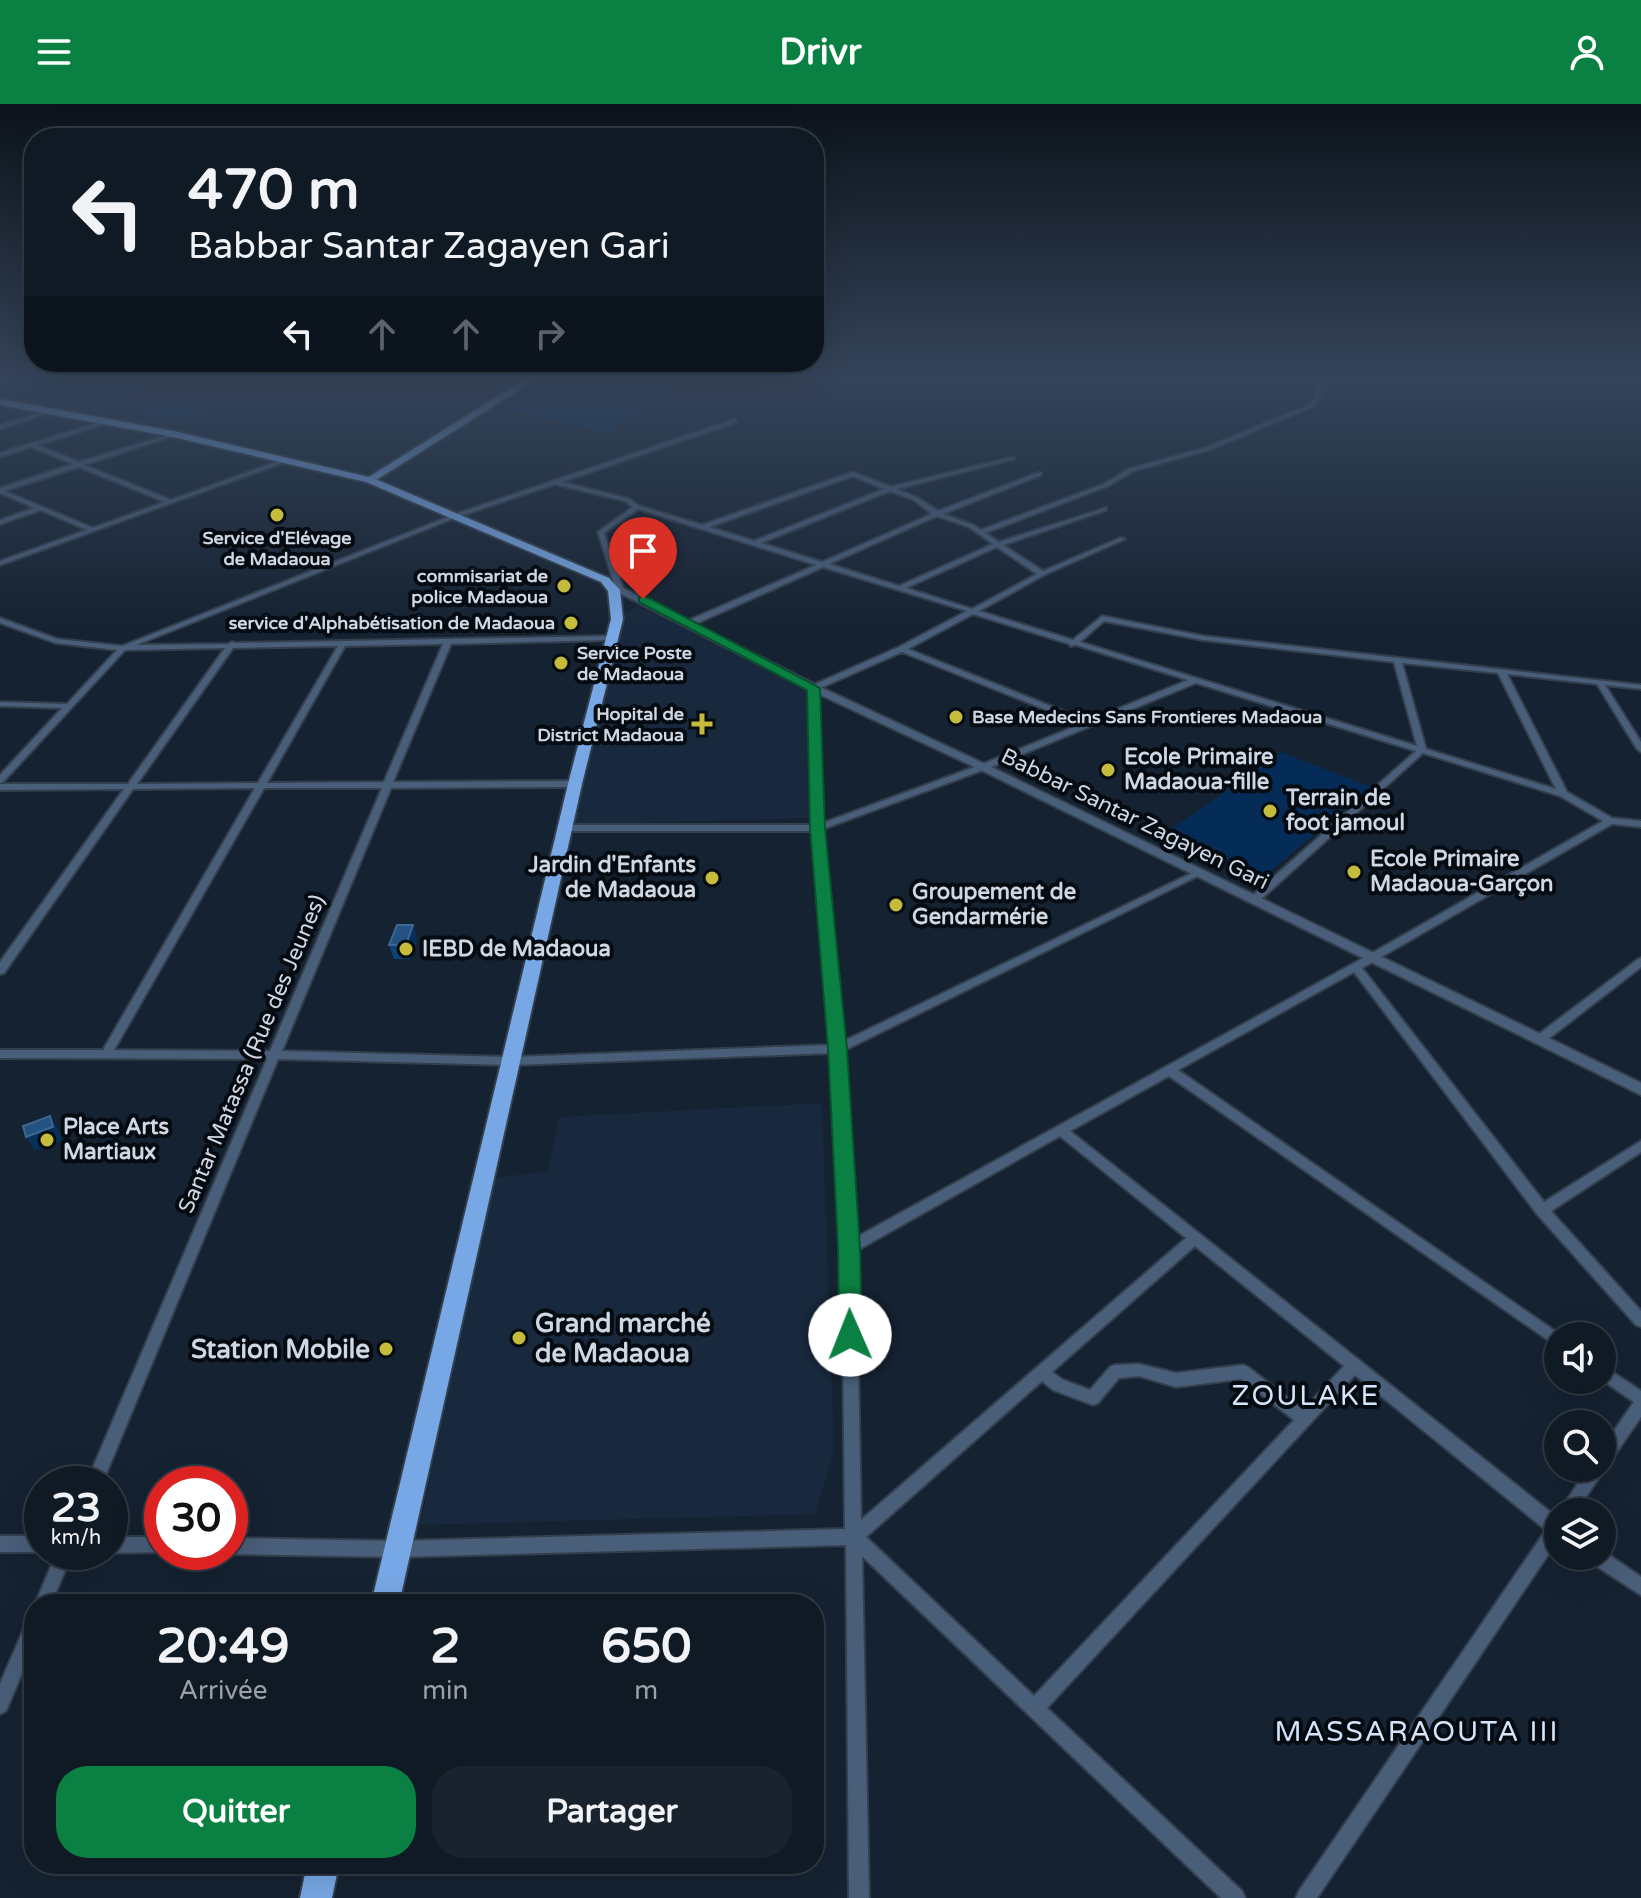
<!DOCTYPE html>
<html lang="fr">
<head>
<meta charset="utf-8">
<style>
  body { margin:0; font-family:"Varela Round",sans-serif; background:#19232d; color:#f1f3f6; height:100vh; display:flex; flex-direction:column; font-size:30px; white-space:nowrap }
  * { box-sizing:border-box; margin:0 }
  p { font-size:26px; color:#9ca1a7 }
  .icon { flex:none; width:44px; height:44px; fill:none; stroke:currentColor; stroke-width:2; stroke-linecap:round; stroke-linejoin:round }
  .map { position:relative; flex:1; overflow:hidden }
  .panel { position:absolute; left:24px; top:1490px; width:800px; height:280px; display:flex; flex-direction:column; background:#101a25; border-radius:32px; box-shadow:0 8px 32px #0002,0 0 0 2px #303842 }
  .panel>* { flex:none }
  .guide { position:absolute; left:24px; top:24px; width:800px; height:244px; border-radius:32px; box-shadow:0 8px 32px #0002,0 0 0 2px #303842; background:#101a25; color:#f1f3f6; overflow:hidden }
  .controls { position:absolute; left:1544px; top:1218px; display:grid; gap:16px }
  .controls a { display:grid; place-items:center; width:72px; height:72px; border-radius:50%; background:#101a25; box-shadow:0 8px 32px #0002,0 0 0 2px #303842; font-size:40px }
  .speed { position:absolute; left:24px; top:1362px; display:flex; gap:16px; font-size:40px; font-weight:700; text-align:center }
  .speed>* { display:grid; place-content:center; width:104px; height:104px; border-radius:50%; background:#101a25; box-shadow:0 8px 32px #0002,0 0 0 2px #303842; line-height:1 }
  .speed small { font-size:20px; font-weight:400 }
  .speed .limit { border:12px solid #d22; background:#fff; color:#111 }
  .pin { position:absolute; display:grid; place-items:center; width:68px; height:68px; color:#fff; margin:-82px -34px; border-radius:50% 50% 50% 0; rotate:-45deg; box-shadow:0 0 8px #0007 }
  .pin .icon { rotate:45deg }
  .me { position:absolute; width:88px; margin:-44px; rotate:359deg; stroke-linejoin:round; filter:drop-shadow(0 0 6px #0008) }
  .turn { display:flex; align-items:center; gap:28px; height:168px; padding:0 32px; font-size:36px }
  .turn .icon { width:104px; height:104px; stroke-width:2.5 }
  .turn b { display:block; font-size:56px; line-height:68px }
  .lanes { display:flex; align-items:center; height:76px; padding:0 32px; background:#0003; justify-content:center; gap:40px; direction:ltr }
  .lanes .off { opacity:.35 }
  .eta { display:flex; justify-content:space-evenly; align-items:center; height:136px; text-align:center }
  .eta b { font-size:48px; font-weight:700; line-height:56px }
  .cta { display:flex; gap:16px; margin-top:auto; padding:16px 32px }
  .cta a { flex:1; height:92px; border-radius:32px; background:#0b8043; color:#fff; font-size:32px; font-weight:700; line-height:92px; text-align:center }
  .cta a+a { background:#19232d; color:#f1f3f6 }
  header { display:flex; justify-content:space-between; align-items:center; height:104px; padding:0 32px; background:#0b8043; color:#fff; font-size:36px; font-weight:700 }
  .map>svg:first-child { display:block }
</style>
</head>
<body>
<header><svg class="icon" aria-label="menu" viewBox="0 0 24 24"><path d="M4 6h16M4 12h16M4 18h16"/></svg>Drivr<svg class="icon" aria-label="person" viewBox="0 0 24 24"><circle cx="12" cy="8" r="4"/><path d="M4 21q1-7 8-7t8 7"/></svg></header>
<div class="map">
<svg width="1641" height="1794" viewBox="0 0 1641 1794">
  <rect width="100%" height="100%" fill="#152231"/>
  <g fill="#18293e">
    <polygon points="636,503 648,506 807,584 809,714 574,721 602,599 608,550 623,513"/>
    <polygon points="822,999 834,1346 815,1410 420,1421 494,1074 548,1067 559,1013"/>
  </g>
  <g fill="#052c57">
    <polygon points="35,274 117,274 146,281 87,302 7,284"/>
    <polygon points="550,274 680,274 608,329 504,304"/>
    <polygon points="174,295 215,304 177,317 138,306"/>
    <polygon points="1281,648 1371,683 1260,776 1165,730"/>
  </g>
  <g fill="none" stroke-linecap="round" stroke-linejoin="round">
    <g stroke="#333f4d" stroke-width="4">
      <g id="minor">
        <path d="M1333,274h7l-17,11 -8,17 -106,44 -76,21 -25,15 -123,47 14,9 107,-34v2l-103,35 40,26 77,-33 5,1 -81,36 -65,36 94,29 29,-24 101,20 438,49v4l-36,-4 36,57v10l-4,-3 -40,-65 -90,-10 60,118 45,26 29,3v6l-29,-3 -250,144 182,234 97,-61v11l-90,59 90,100v16l-5,-2 -99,-111 -183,-242 -176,98 384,266h-4v11l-389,-271 -99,55 488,387v22l-241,358h-21l3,-7 247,-361 -191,-155 -308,333 195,183 3,7h-24l-359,-342 7,342h-20l-3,-353 -448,12 -168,-3 -5,-2h5v-14l168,3 447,-12 -3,-281 -10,-195 -319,12 -235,-6 -176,425h-16l181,-425 -267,-1v-8h103l152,-262 -122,1 -129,184 -4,1v-12l124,-173 -124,1v-6h128l97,-136 -100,2 -122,132 -3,1v-8l62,-67 -62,-2v-4l67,2 50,-54 -61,-7 -56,-20v-5l57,21 65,7 331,-131 282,-96 2,3 -176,60 68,17 10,7 63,19 151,-53 38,15 123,-30v2l-118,30 22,9 20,13 99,-38h4v2l-98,39 30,11 8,5 123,-46 25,-15 76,-21 106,-44 8,-17zM853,372l31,13 -130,52 -45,-14zM555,380l70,17 8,6 -35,25 18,58 7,-2 -19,-55 34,-24 178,56 -129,56v4h6l130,-58 144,44 -68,36 -88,39 2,139h-247l-5,3 5,3h248l17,214 -318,12 -231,-6 109,-263 184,-1 4,-3 -4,-3 -182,1 58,-138 159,-4 4,-2 -4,-2 -375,7 -3,-1 -4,2 -92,1 321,-128zM890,387l24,9 18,14 -110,48 -61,-19zM937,412l32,11 24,17 -94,42 -70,-22zM997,443l40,27 -65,35 -66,-21zM973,510l97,30v2l6,-1 112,35 -100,41 -180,-72zM1104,517l99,19 191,22 23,84 -337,-104zM443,540l-59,138 -117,1 78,-137zM338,542l-80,137 -121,1 96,-136zM902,548l179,72 -101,41 -157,58 -5,-134zM1402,559l96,10 58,116 -130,-40zM1196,579l220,68 -166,147 -1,2 1,2h8l165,-149 137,43 43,25 -236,135 -512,282 -12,-187 361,-178 -5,-3 -3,1 -354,171 -19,-213 163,-60zM264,684h118l-112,263 -156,-1zM1060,1032l126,102 -325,282 -5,-269zM1195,1142l149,120 -41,44 -55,-43 -5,-2 -67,8 -37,-9 -24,1 -5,2 -20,23 -27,-10 -11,-8zM1139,1272l37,11 65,-8 53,41 -260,276 -168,-159 176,-156 11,9 40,15 5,-2 21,-25z"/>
        <polygon points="47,307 52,308 0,325 0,321"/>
        <path d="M107,316l2,3 -72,22 42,17 96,-29v2l-91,30 87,35 114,-41 5,1 -290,105v-4l87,-31 -46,-20 -41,14v-4l35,-12 -35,-15v-5l73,-24 -42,-17 -31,10v-4zM79,363l86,35 -72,26 -89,-37z"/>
        <polygon points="1641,854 1641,863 1543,939 1535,939 1533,936 1535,933 1637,856"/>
        <polygon points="1602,1261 1641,1287 1641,1313 1607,1362 1604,1363 1602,1369 1576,1408 1559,1408 1588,1364 1602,1364 1602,1344 1634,1298 1602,1276"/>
        <rect x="0" y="1432" width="42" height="16"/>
        <polygon points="110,1433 162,1433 162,1448 165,1448 110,1449 107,1448 110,1448"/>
        <polygon points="1602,1446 1641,1473 1641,1491 1590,1458 1588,1452 1602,1452"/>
        <polygon points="57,1448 73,1448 51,1500 35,1500"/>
        <polygon points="34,1513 34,1541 6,1607 0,1610 0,1580 28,1515"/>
      </g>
    </g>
    <g stroke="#333f4d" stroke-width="4">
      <polygon id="tertiary" points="611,478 818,582 987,661 1641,979 1641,991 979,665 810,586 608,483 606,481"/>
    </g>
    <g stroke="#333f4d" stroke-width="4">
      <polygon id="primary" points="527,274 538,274 373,378 364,376"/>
    </g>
    <g stroke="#333f4d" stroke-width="4">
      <g id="trunk">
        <polygon points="0,295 173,327 373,374 609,474 620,486 623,515 582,680 399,1500 371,1500 568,680 611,515 608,487 601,478 366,378 173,333 0,301"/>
        <polygon points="307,1760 339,1760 332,1794 300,1794"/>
      </g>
    </g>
    <use href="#minor" fill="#495e79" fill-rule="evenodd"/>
    <use href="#tertiary" fill="#495e79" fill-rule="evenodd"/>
    <use href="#primary" fill="#709bd3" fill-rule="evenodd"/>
    <use href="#trunk" fill="#77a7e5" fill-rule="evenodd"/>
  </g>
  <polygon fill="#0e4278" points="413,821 417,835 410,855 394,855 389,841"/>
  <g fill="#082f57">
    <polygon points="413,821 417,835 410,855 406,841"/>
    <polygon points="50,1012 59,1026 62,1037 35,1047 26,1033"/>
  </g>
  <g fill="#235283" stroke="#3e6792" stroke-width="2">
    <polygon points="397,821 413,821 406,841 389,841"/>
    <polygon points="50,1012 53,1023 26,1033 23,1022"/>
  </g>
  <linearGradient id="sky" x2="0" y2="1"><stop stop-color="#0c131b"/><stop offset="0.52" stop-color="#35445a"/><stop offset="1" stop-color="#35445a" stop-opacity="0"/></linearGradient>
  <rect width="1641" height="526" fill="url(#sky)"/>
  <polygon fill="#0b8043" stroke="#07532c" stroke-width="2" points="639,493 647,493 820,584 825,724 847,945 860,1144 862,1231 858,1238 850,1241 842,1238 839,1231 838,1144 828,945 810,724 807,586 639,498"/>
  <g fill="#c6bc3c" stroke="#060b12" stroke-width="3">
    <circle cx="277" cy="411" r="8"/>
    <circle cx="564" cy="482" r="8"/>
    <circle cx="571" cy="519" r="8"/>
    <circle cx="561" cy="559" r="8"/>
    <circle cx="956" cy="613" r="8"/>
    <path d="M698 608h8v8h8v8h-8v8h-8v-8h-8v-8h8z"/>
    <circle cx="1108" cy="666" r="8"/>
    <circle cx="1270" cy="707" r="8"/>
    <circle cx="1354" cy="768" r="8"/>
    <circle cx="712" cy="774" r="8"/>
    <circle cx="896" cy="801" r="8"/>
    <circle cx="406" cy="845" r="8"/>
    <circle cx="47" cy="1036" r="8"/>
    <circle cx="519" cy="1234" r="8"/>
    <circle cx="386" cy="1245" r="8"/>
  </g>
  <g text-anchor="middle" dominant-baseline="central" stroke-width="8" stroke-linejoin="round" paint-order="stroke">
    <g font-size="18" font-weight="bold" fill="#cfd7e2" stroke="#060b12" text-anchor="end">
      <text x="277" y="434" text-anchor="middle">Service d'Elévage<tspan x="277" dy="21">de Madaoua</tspan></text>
      <text x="548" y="472">commisariat de<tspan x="548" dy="21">police Madaoua</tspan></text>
      <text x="555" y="519">service d'Alphabétisation de Madaoua</text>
      <text x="577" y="549" text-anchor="start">Service Poste<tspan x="577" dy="21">de Madaoua</tspan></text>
      <text x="684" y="610">Hopital de<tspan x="684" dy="21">District Madaoua</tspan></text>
      <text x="972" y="613" text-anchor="start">Base Medecins Sans Frontieres Madaoua</text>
    </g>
    <g font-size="22" font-weight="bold" fill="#cfd7e2" stroke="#060b12" text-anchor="start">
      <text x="1124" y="653">Ecole Primaire<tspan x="1124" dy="25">Madaoua-fille</tspan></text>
      <text x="1286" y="694">Terrain de<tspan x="1286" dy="25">foot jamoul</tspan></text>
      <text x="1370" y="755">Ecole Primaire<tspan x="1370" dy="25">Madaoua-Garçon</tspan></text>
      <text x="696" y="761" text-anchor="end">Jardin d'Enfants<tspan x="696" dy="25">de Madaoua</tspan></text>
      <text x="912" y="788">Groupement de<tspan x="912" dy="25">Gendarmérie</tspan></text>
      <text x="422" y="845">IEBD de Madaoua</text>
      <text x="63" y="1023">Place Arts<tspan x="63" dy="25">Martiaux</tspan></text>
    </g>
    <g font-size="22" fill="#cfd7e2" stroke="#060b12">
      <text transform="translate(1135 715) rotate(26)">Babbar Santar Zagayen Gari</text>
      <text transform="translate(252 950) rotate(-67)">Santar Matassa (Rue des Jeunes)</text>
    </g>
    <g font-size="26" font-weight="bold" fill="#cfd7e2" stroke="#060b12" text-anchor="start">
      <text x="535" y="1219">Grand marché<tspan x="535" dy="30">de Madaoua</tspan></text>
      <text x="370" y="1245" text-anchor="end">Station Mobile</text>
    </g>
    <g font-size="28" letter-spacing="2" fill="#d4e5fb" stroke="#060b12">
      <text x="1306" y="1292">ZOULAKE</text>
      <text x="1417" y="1628">MASSARAOUTA III</text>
    </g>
  </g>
</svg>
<div class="controls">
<a><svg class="icon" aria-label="sound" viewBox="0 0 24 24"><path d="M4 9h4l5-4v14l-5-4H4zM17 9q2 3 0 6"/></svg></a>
<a><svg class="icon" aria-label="search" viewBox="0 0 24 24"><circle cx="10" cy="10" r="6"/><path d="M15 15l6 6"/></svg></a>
<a><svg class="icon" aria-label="layers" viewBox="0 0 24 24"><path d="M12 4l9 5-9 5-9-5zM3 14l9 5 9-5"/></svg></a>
</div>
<div class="speed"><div>23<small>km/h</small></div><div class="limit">30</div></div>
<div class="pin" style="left:643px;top:495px;background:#d93025"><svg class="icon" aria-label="arrive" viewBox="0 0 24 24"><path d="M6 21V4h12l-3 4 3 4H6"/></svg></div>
<svg class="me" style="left:850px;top:1231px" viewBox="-20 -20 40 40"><circle r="19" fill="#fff"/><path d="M0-13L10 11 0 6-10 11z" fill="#0b8043"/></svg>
<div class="guide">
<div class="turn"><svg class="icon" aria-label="left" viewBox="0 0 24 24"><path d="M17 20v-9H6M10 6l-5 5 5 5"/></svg><div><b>470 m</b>Babbar Santar Zagayen Gari</div></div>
<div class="lanes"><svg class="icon" aria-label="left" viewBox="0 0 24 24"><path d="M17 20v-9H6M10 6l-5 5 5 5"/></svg><svg class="icon off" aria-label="ahead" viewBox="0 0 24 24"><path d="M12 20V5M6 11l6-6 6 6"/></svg><svg class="icon off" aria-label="ahead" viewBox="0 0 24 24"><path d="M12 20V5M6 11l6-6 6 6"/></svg><svg class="icon off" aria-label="right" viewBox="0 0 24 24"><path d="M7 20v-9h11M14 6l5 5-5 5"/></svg></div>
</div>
<section class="panel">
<div class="eta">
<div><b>20:49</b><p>Arrivée</p></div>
<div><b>2</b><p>min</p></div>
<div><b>650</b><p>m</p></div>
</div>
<div class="cta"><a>Quitter</a><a>Partager</a></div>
</section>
</div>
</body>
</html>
